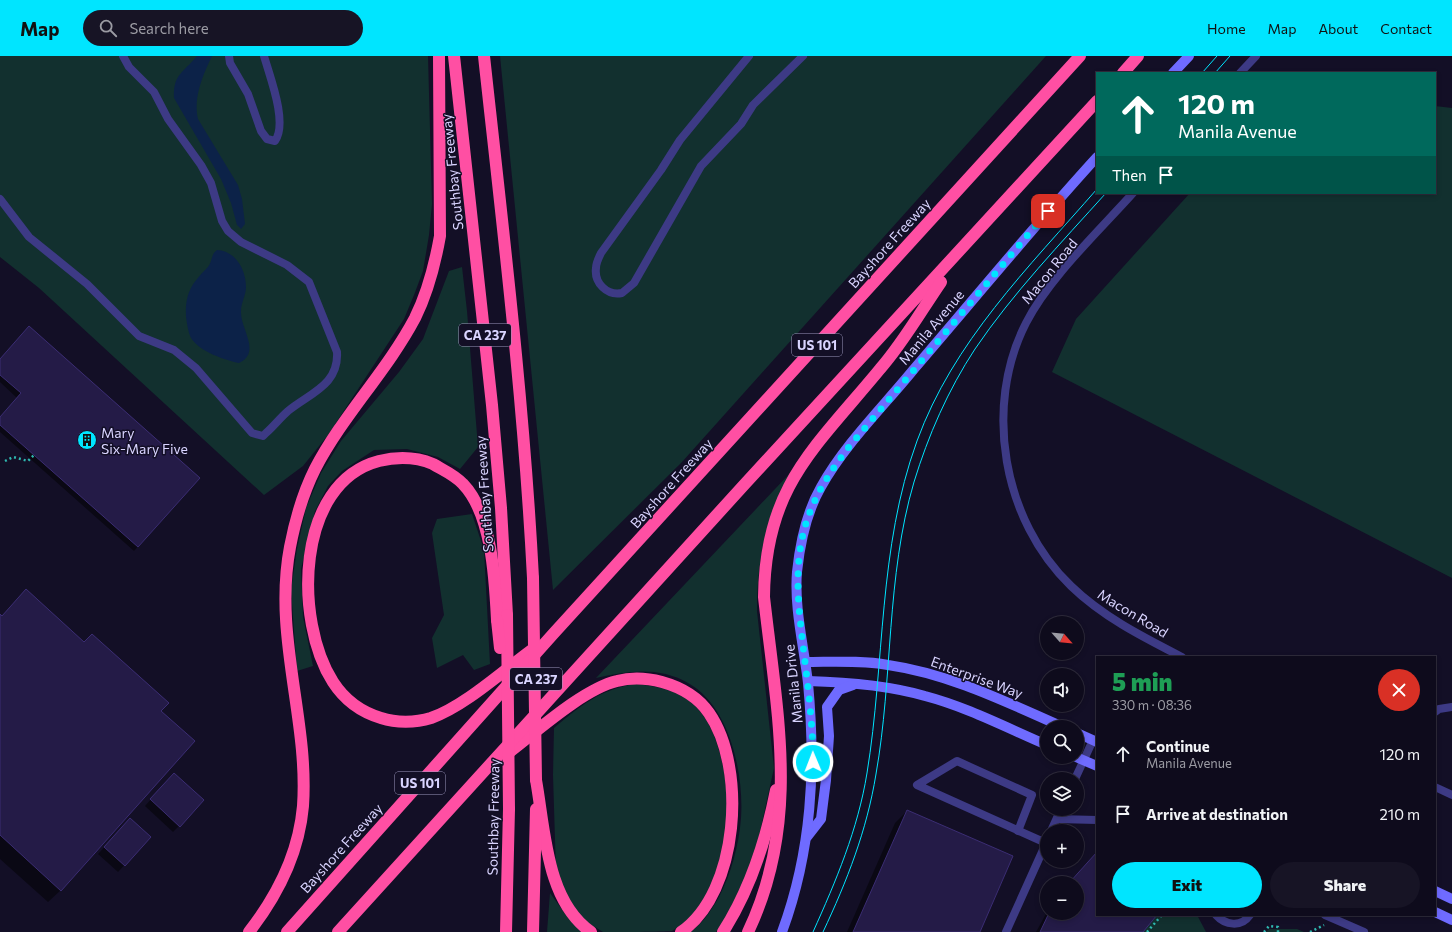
<!DOCTYPE html>
<html lang="en">
<head>
<meta charset="utf-8">
<style>
  body { margin:0; font-family:Commissioner,sans-serif; background:#171425; color:#f1f3f6; height:100vh; display:flex; flex-direction:column; font-size:15px; white-space:nowrap }
  * { box-sizing:border-box; margin:0 }
  p { font-size:13px; color:#9b9ba3 }
  .icon { flex:none; width:22px; height:22px; fill:none; stroke:currentColor; stroke-width:2; stroke-linecap:round; stroke-linejoin:round }
  .map { position:relative; flex:1; overflow:hidden }
  .details { position:absolute; left:1096px; top:600px; width:340px; height:260px; display:flex; flex-direction:column; background:#0e0b1c; border-radius:0px; box-shadow:0 2px 6px #0003,0 0 0 1px #2e2b3b }
  .details>* { flex:none }
  .hud { position:absolute; left:1096px; top:16px; width:340px; height:122px; border-radius:0px; box-shadow:0 2px 6px #0003,0 0 0 1px #2e2b3b; background:#00695c; color:#fff; overflow:hidden }
  .needle { width:26px; rotate:117deg }
  .fabs { position:absolute; left:1040px; top:560px; display:grid; gap:8px }
  .fabs a { display:grid; place-items:center; width:44px; height:44px; border-radius:50%; background:#0e0b1c; box-shadow:0 2px 6px #0003,0 0 0 1px #2e2b3b; font-size:20px }
  .pin { position:absolute; display:grid; place-items:center; width:34px; height:34px; color:#fff; margin:-17px; border-radius:8px; box-shadow:0 2px 6px #0006 }
  .me { position:absolute; width:44px; margin:-22px; rotate:359deg; stroke-linejoin:round; filter:drop-shadow(0 0 3px #0008) }
  .turn { display:flex; align-items:center; gap:14px; height:84px; padding:0 16px; font-size:18px }
  .turn .icon { width:52px; height:52px; stroke-width:2.5 }
  .turn b { display:block; font-size:28px; line-height:34px }
  .then { display:flex; align-items:center; height:38px; padding:0 16px; background:#0003; gap:8px; font-size:15px }
  .round { display:grid; place-items:center; flex:none; width:42px; height:42px; border-radius:21px; background:#171425 }
  .summary { display:flex; align-items:center; justify-content:space-between; height:68px; padding:0 16px }
  h1 { font-size:24px; font-weight:800; line-height:30px; color:#1e9e55 }
  .primary-button { display:flex; gap:8px; margin-top:auto; padding:8px 16px }
  .primary-button a { flex:1; height:46px; border-radius:24px; background:#00e5ff; color:#111; font-size:16px; font-weight:800; line-height:46px; text-align:center }
  .primary-button a+a { background:#171425; color:#f1f3f6 }
  ul { padding:0; list-style:none }
  li { display:flex; align-items:center; gap:12px; height:60px; padding:0 16px }
  li div { flex:1 }
  li b { display:block; font-size:15px }
  li em { font-style:normal }
  header { display:flex; align-items:center; gap:24px; box-sizing:border-box; height:56px; padding:0 20px; background:#00e5ff; color:#111 }
  header strong { font-size:19px }
  nav { display:flex; gap:22px; margin-inline-start:auto; font-size:14px }
  .search { width:280px; height:36px; background:#171425; display:flex; align-items:center; gap:10px; box-sizing:border-box; padding:0 14px; border-radius:22px; color:#9b9ba3; font-size:15px }
  .map>svg:first-child { display:block }
</style>
</head>
<body>
<header>
<strong>Map</strong>
<div class="search"><svg class="icon" aria-label="search" viewBox="0 0 24 24"><circle cx="10" cy="10" r="6"/><path d="M15 15l6 6"/></svg>Search here</div>
<nav><a>Home</a><a>Map</a><a>About</a><a>Contact</a></nav>
</header>
<div class="map">
<svg width="1452" height="876" viewBox="0 0 1452 876">
  <rect width="100%" height="100%" fill="#130f26"/>
  <g fill="#12302f">
    <polygon points="0,0 428,0 432,148 429,179 423,215 414,239 404,263 328,379 303,410 264,439 39,232 0,201"/>
    <polygon points="500,0 1046,0 682,406 553,534"/>
    <polygon points="1435,50 1452,52 1452,522 1052,316 1076,263 1190,137 1435,137"/>
    <polygon points="462,211 467,255 478,391 460,413 438,401 407,393 374,394 342,415 328,430 315,455 301,513 303,561 313,610 297,615 291,534 297,493 306,452 321,417 341,385 399,316 423,283 449,215"/>
    <path d="M793,414c-27,42 -36,91 -36,141l17,157 -16,73 -8,28 -24,48 -10,15h-26c12,-7 22,-23 29,-35 12,-23 20,-52 22,-79 3,-44 -11,-112 -53,-135 -29,-17 -61,-12 -92,-5z"/>
    <polygon points="472,458 484,494 490,608 474,614 463,599 437,612 432,582 444,559 432,477 437,463"/>
    <path d="M635,628c21,2 43,6 59,21 12,11 19,26 24,42 18,55 12,152 -46,184 -8,1 -57,1 -69,1l-18,-11 -12,-13 -17,-36 -3,-97 1,-47c26,-22 47,-39 81,-44z"/>
    <polygon points="550,837 566,859 583,876 547,876"/>
    <polygon points="1157,859 1197,859 1206,876 1143,876"/>
    <polygon points="1269,873 1297,873 1304,876 1266,876"/>
  </g>
  <g fill="#0c2248">
    <path d="M197,0h15c-9,19 -19,41 -14,63l40,66 4,14 3,25 -4,5 -4,-4 -6,-22 -10,-24 -47,-81c-1,-24 9,-25 23,-42z"/>
    <path d="M217,194c19,1 29,20 29,37 0,8 -5,16 -5,24 -1,18 21,41 -2,52 -14,-3 -39,-11 -48,-25 -3,-6 -4,-15 -5,-21 -1,-23 5,-33 21,-49 6,-6 3,-13 10,-18z"/>
  </g>
  <g fill="#0007">
    <polygon points="0,304 198,422 134,495 0,376 0,362 17,342 0,326"/>
    <polygon points="26,535 160,655 61,834 48,846 0,803 0,559 2,560"/>
    <polygon points="167,725 179,770 173,776 145,750"/>
    <polygon points="907,755 979,876 847,876 895,767"/>
    <polygon points="124,770 150,781 118,816 98,798"/>
    <polygon points="1097,797 1097,859 1156,859 1142,876 1036,876 1047,856 1077,857 1077,827 1068,827"/>
  </g>
  <g fill="#241b47" stroke="#3b2d73">
    <polygon points="29,270 200,422 138,491 0,369 0,361 21,337 0,319 0,303"/>
    <polygon points="26,533 84,586 92,578 169,647 161,655 195,685 61,835 0,779 0,558 2,560"/>
    <polygon points="174,717 204,744 180,771 150,743"/>
    <polygon points="907,754 1013,800 980,876 853,876"/>
    <polygon points="130,762 151,781 125,810 104,791"/>
    <polygon points="1097,796 1097,859 1157,859 1143,876 1040,876 1049,857 1077,857 1077,827 1069,827"/>
  </g>
  <g fill="none" stroke-linecap="round" stroke-linejoin="round">
    <g stroke="#2fb8b0" stroke-width="2.5" stroke-dasharray="2 3" stroke-linecap="butt">
      <polyline points="5,405 13,401 28,405 34,399"/>
      <polyline points="1147,876 1162,859"/>
      <polyline points="1264,876 1269,870 1278,871 1278,876"/>
      <polyline points="1310,876 1324,869"/>
    </g>
    <g stroke="#3d3a85" stroke-width="8">
      <path d="M229,0l1,7 18,31 13,37 6,8 8,2c13,-18 -5,-64 -11,-85"/>
      <path d="M749,0l-69,84 -19,30 -60,83c-2,4 -5,10 -5,15 -2,15 11,28 26,25l12,-10 67,-117 40,-42 12,-19 50,-49"/>
      <polyline points="1240,17 1256,0"/>
      <path d="M1133,137c-35,39 -84,85 -107,130 -43,84 -23,198 45,263 32,31 72,51 111,71"/>
      <path d="M0,143l29,38 58,47 52,52 35,14 22,18 56,65 11,3 3,-3c8,-7 14,-15 22,-22 22,-18 51,-26 49,-59l-28,-70 -22,-17 -46,-23 -13,-11 -6,-10 -11,-38 -10,-18 -33,-46 -14,-27 -25,-25 -6,-11"/>
      <polyline points="1435,656 1439,653 1452,651"/>
      <polyline points="1075,723 1093,684"/>
      <polyline points="1435,731 1452,739"/>
      <polyline points="1057,763 1097,764"/>
      <polyline points="1018,775 1032,739 957,705 917,729 1046,787"/>
      <polyline points="1051,775 1061,753"/>
      <path d="M1216,859c9,10 25,13 34,0"/>
      <polyline points="1325,859 1364,876"/>
      <polyline points="1006,876 1047,785"/>
    </g>
    <g stroke="#6f6bff" stroke-width="10">
      <polyline points="1173,17 1189,0"/>
      <path d="M805,606c27,0 56,-2 83,3 62,9 118,37 175,62"/>
      <path d="M808,625c39,1 79,4 117,15 42,11 82,32 122,49"/>
      <polyline points="1077,677 1097,686"/>
      <polyline points="1076,701 1097,710"/>
      <polyline points="807,781 821,763 826,724 829,680 827,651 839,634 853,629"/>
      <polyline points="1435,835 1452,843"/>
      <polyline points="1435,856 1452,864"/>
      <path d="M782,876c30,-81 34,-164 26,-249 -4,-36 -14,-75 -11,-111 3,-29 9,-59 24,-85 24,-43 62,-80 93,-118 61,-71 120,-143 183,-212"/>
    </g>
    <g stroke="#ff4fa3" stroke-width="12">
      <polyline points="454,0 492,349 501,452 507,559"/>
      <path d="M484,0c19,174 40,347 49,522"/>
      <polyline points="1123,17 1138,0"/>
      <path d="M497,564c-2,-40 -5,-106 -34,-136 -8,-9 -20,-14 -30,-20 -17,-7 -37,-7 -54,-3 -84,22 -85,160 -46,221 11,17 28,30 48,36 15,5 34,5 50,0 34,-12 73,-48 102,-69"/>
      <path d="M507,698c29,-22 76,-65 110,-73 15,-4 30,-3 45,1 18,5 36,15 47,31 38,55 30,179 -28,219"/>
      <path d="M536,724c9,50 10,121 55,152"/>
      <path d="M249,876c28,-36 50,-80 54,-126 6,-87 -30,-170 -13,-259 5,-26 13,-54 25,-78 28,-54 72,-98 100,-151 13,-26 20,-54 25,-82l-1,-180"/>
      <polyline points="287,876 554,577 1080,0"/>
      <polyline points="338,876 743,430 1097,45"/>
      <polyline points="506,876 509,753"/>
      <polyline points="533,876 536,753"/>
      <path d="M723,876c28,-44 43,-91 53,-142"/>
      <path d="M748,876c53,-111 29,-218 16,-335 1,-111 51,-149 116,-228 23,-26 41,-58 61,-87"/>
    </g>
    <g stroke="#00e5ff" stroke-width="1">
      <polyline points="1202,17 1217,0"/>
      <polyline points="1215,17 1230,0"/>
      <path d="M813,876c23,-51 45,-103 54,-159 18,-110 11,-225 50,-332 36,-99 111,-173 180,-252"/>
      <path d="M823,876c24,-51 44,-102 53,-158 17,-96 10,-197 38,-292 14,-46 34,-92 61,-133 38,-56 86,-106 131,-156"/>
    </g>
    <g stroke="#ff4fa3" stroke-width="12">
      <polyline points="533,522 536,724"/>
      <polyline points="507,559 509,753"/>
      <polyline points="497,564 500,592"/>
    </g>
  </g>
  <g fill="none" stroke-linecap="round" stroke-linejoin="round">
    <path stroke="#00e5ff" stroke-width="7" stroke-dasharray="0 12.6" d="M813,706c0,-33 -4,-67 -8,-100 -6,-52 -15,-104 7,-155 9,-22 22,-40 36,-59l200,-237"/>
  </g>
  <defs>
    <g id="building-disc" transform="scale(1)"><circle r="9.5" fill="#00e5ff" stroke="#130f26"/><path d="M-4-6H4V6H1V3H-1V6H-4ZM-2.5-4.3h1.7v1.8h-1.7ZM.8-4.3h1.7v1.8H.8ZM-2.5-1h1.7V.8h-1.7ZM.8-1h1.7V.8H.8Z" fill="#111"/></g>
  </defs>
  <g fill-rule="evenodd">
    <use href="#building-disc" x="87" y="384"/>
  </g>
  <g text-anchor="middle" dominant-baseline="central" stroke-width="3" stroke-linejoin="round" paint-order="stroke">
    <g fill="#130f26" stroke="#9e99be" stroke-width="1">
      <rect x="459" y="268" width="52" height="22" rx="3"/>
      <rect x="792" y="278" width="50" height="22" rx="3"/>
      <rect x="510" y="612" width="52" height="22" rx="3"/>
      <rect x="395" y="716" width="50" height="22" rx="3"/>
    </g>
    <g font-size="13" font-weight="bold" fill="#d9d4ff">
      <text x="485" y="279">CA 237</text>
      <text x="817" y="289">US 101</text>
      <text x="536" y="623">CA 237</text>
      <text x="420" y="727">US 101</text>
    </g>
    <g font-size="14" fill="#d9d4ff" stroke="#130f26">
      <text transform="translate(452 116) rotate(-96)">Southbay Freeway</text>
      <text transform="translate(889 187) rotate(-48)">Bayshore Freeway</text>
      <text transform="translate(1049 215) rotate(-51)">Macon Road</text>
      <text transform="translate(931 271) rotate(-50)">Manila Avenue</text>
      <text transform="translate(671 427) rotate(-48)">Bayshore Freeway</text>
      <text transform="translate(484 438) rotate(-94)">Southbay Freeway</text>
      <text transform="translate(1133 557) rotate(31)">Macon Road</text>
      <text transform="translate(977 621) rotate(20)">Enterprise Way</text>
      <text transform="translate(793 628) rotate(-96)">Manila Drive</text>
      <text transform="translate(493 761) rotate(-89)">Southbay Freeway</text>
      <text transform="translate(341 792) rotate(-48)">Bayshore Freeway</text>
    </g>
    <g font-size="14" fill="#d9d4ff" stroke="#130f26" text-anchor="start">
      <text x="101" y="376">Mary<tspan x="101" dy="16">Six-Mary Five</tspan></text>
    </g>
  </g>
</svg>
<div class="fabs">
<a><svg class="needle" viewBox="-14 -14 28 28"><path d="M0-13l5 13h-10z" fill="#e53935"/><path d="M0 13l5-13h-10z" fill="#9b9ba3"/></svg></a>
<a><svg class="icon" aria-label="sound" viewBox="0 0 24 24"><path d="M4 9h4l5-4v14l-5-4H4zM17 9q2 3 0 6"/></svg></a>
<a><svg class="icon" aria-label="search" viewBox="0 0 24 24"><circle cx="10" cy="10" r="6"/><path d="M15 15l6 6"/></svg></a>
<a><svg class="icon" aria-label="layers" viewBox="0 0 24 24"><path d="M12 4l9 5-9 5-9-5zM3 14l9 5 9-5"/></svg></a>
<a>+</a>
<a>−</a>
</div>
<div class="pin" style="left:1048px;top:155px;background:#d93025"><svg class="icon" aria-label="arrive" viewBox="0 0 24 24"><path d="M6 21V4h12l-3 4 3 4H6"/></svg></div>
<svg class="me" style="left:813px;top:706px" viewBox="-20 -20 40 40"><circle r="17" fill="#00e5ff" stroke="#fff" stroke-width="3"/><path d="M0-11L8 9 0 5-8 9z" fill="#fff"/></svg>
<div class="hud">
<div class="turn"><svg class="icon" aria-label="ahead" viewBox="0 0 24 24"><path d="M12 20V5M6 11l6-6 6 6"/></svg><div><b>120 m</b>Manila Avenue</div></div>
<div class="then">Then<svg class="icon" aria-label="arrive" viewBox="0 0 24 24"><path d="M6 21V4h12l-3 4 3 4H6"/></svg></div>
</div>
<section class="details">
<div class="summary"><div><h1>5 min</h1><p>330 m · 08:36</p></div><a class="round" style="background:#d93025;color:#fff"><svg class="icon" aria-label="close" viewBox="0 0 24 24"><path d="M6 6l12 12M18 6L6 18"/></svg></a></div>
<ul>
<li><svg class="icon" aria-label="ahead" viewBox="0 0 24 24"><path d="M12 20V5M6 11l6-6 6 6"/></svg><div><b>Continue</b><p>Manila Avenue</p></div><em>120 m</em></li>
<li><svg class="icon" aria-label="arrive" viewBox="0 0 24 24"><path d="M6 21V4h12l-3 4 3 4H6"/></svg><div><b>Arrive at destination</b></div><em>210 m</em></li>
</ul>
<div class="primary-button"><a>Exit</a><a>Share</a></div>
</section>
</div>
</body>
</html>
